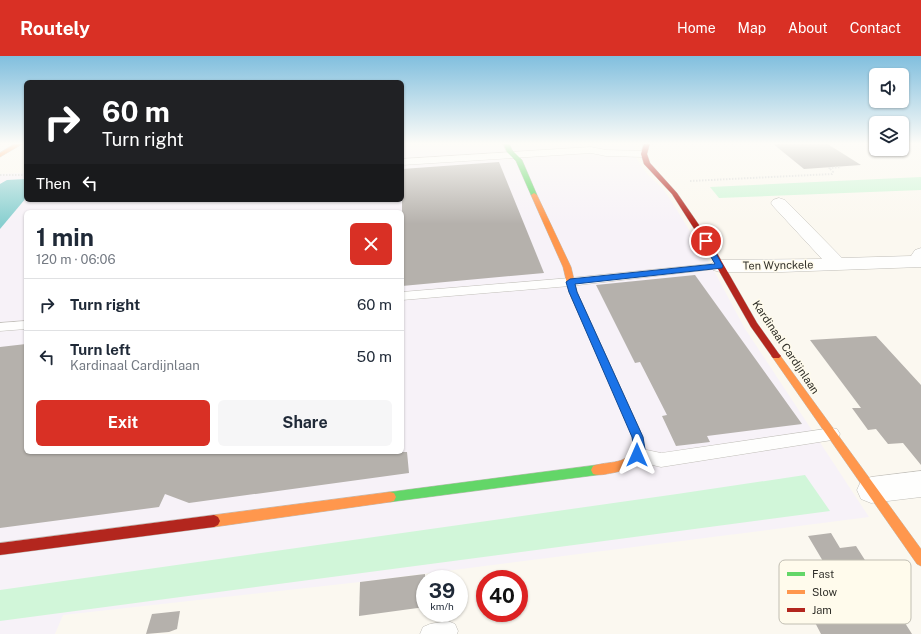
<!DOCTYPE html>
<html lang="en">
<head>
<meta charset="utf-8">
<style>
  body { margin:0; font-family:"Public Sans",sans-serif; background:#f6f6f7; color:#1f2937; height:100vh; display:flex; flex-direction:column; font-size:15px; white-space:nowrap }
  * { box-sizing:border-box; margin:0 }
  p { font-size:13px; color:#747a83 }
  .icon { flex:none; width:22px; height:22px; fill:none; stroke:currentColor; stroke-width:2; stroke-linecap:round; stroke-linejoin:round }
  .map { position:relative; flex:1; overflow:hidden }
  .sheet { position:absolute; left:24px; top:154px; width:380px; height:244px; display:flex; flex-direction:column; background:#fff; border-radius:6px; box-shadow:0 1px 3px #0004 }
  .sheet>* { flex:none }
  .top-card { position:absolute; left:24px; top:24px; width:380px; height:122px; border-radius:6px; box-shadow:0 1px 3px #0004; background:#202124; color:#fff; overflow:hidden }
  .tools { position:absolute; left:869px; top:12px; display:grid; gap:8px }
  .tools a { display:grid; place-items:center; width:40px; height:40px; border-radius:6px; background:#fff; box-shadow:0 1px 3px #0004; font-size:20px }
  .speed { position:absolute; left:416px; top:514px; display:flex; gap:8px; font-size:20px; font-weight:700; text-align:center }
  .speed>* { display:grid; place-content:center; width:52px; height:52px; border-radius:50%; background:#fff; box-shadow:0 1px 3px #0004; line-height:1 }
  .speed small { font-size:10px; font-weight:400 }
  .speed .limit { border:6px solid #d22; background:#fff; color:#111 }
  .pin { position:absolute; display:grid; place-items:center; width:34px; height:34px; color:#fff; margin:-17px; border:2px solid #fff; border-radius:50%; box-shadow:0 1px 4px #0007 }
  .me { position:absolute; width:44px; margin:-22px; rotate:0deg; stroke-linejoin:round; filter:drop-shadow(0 0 3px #0008) }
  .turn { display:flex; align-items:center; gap:14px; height:84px; padding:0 12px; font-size:18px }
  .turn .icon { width:52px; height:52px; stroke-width:2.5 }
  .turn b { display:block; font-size:28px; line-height:34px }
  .then { display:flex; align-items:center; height:38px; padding:0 12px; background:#0003; gap:8px; font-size:15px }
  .round { display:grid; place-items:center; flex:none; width:42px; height:42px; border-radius:6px; background:#f6f6f7 }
  .head { display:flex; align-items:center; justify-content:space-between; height:68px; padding:0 12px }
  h1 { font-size:24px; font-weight:700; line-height:30px }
  .action { display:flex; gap:8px; margin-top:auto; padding:8px 12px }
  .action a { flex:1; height:46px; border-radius:6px; background:#d93025; color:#fff; font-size:16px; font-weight:700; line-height:46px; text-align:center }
  .action a+a { background:#f6f6f7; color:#1f2937 }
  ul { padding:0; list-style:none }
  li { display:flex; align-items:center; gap:12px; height:52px; padding:0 12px; border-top:1px solid #e0e1e3 }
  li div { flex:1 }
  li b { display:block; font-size:15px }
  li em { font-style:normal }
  header { display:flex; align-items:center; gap:24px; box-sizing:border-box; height:56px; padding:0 20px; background:#d93025; color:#fff }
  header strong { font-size:19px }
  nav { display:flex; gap:22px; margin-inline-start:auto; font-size:14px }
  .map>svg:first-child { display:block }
</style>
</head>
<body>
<header>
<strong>Routely</strong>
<nav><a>Home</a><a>Map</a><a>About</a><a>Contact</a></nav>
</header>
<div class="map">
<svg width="921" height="578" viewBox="0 0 921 578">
  <rect width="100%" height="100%" fill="#fbf8f0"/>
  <path fill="#f7f2f8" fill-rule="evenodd" d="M402,87h233l-1,12 14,20 15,14 9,13 40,65 32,60 125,190 -509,65 -297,33 -8,19h-55v-460l26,-1v27h376zM26,156h376v240h-376z"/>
  <g fill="#d1f6d9">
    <polygon points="921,121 921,134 719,142 710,131"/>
    <polygon points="805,419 830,455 0,565 0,534 677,438"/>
  </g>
  <polygon fill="#88cfd0" points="26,123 26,142 0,173 0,128 7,124"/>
  <g fill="#b5b1ac">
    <polygon points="772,87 826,87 861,109 804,113"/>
    <polygon points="499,106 544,217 402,230 402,113"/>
    <polygon points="695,219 802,368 707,380 710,386 676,390 662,360 667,359 640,306 635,307 596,229"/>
    <polygon points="876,280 921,329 921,409 903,387 888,388 876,373 868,374 852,352 861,352 810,284"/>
    <polygon points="26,288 26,396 407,396 409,417 189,447 165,438 159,451 0,472 0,291"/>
    <polygon points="831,477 840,492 856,490 912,578 821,578 808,553 849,549 808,480"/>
    <polygon points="425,518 425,551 359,560 360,526"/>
    <polygon points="180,555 177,573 169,576 146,578 152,558"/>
  </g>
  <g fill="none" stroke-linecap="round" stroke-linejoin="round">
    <g stroke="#c0beb8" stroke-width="1">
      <g id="lane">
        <polygon points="591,91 606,94 644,95 648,98 644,101 606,100 591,97 402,109 402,103"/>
        <polygon points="720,207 724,208 726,210 724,212 570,230 402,244 402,236 570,222"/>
        <polygon points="26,265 26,273 0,275 0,267"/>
        <polygon points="832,372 837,373 840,378 837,383 832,384 661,411 631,404 629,399 631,394 637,392 661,397"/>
        <polygon points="448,565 455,568 458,575 457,578 420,578 423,571 430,568"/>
      </g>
    </g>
    <g stroke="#c0beb8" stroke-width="1">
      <g id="street">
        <polygon points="779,142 785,144 842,202 911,200 915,194 921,192 921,211 782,216 720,216 713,214 711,210 713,206 720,204 822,203 773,150 771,147 773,144"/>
        <polygon points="921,415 921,441 871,447 861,443 857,434 861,425 871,421"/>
      </g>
    </g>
    <g stroke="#c0beb8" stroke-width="1">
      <g id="fast">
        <polygon points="503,87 509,87 512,94 522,104 537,139 536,140 531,139 516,105 507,96"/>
        <polygon points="597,409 601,410 603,414 601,418 597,419 390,446 386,445 384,441 386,437 390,436"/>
      </g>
    </g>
    <g stroke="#c0beb8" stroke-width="1">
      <g id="slow">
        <polygon points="16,87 24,87 0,101 0,97"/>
        <path d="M534,137l3,2 34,72 6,25 66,145c0,23 -9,32 -31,36 -6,1 -13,3 -19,1l-2,-4 2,-4c21,-7 39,2 40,-29l-64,-145 -6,-25 -32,-72z"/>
        <polygon points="776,297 779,298 921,493 921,510 917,508 773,302 771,300 773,298"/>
        <polygon points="390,436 394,437 396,441 394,445 390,446 214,471 210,469 208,465 210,461 214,459"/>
      </g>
    </g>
    <g stroke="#c0beb8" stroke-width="1">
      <g id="jam">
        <polygon points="644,87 650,87 647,98 650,107 677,137 710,185 757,267 779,298 781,300 779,302 773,302 751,271 702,185 672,138 644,108 641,98"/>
        <polygon points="214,459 218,461 220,465 218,469 214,471 0,499 0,487"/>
      </g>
    </g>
    <g stroke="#dddddb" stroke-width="2" stroke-dasharray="1.5 1.5" stroke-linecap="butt">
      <polyline points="0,119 26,119"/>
      <polyline points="690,125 832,118 833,116 829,112 841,111"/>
    </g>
    <use href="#lane" fill="#fefefd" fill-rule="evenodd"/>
    <use href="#street" fill="#fefefd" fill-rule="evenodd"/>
    <use href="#fast" fill="#63d668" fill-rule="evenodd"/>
    <use href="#slow" fill="#ff974d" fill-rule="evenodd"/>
    <use href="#jam" fill="#b3261e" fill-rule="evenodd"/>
  </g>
  <linearGradient id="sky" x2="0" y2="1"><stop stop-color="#81bfde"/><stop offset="0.52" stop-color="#fdfcf8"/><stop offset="1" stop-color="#fdfcf8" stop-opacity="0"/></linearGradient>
  <rect width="921" height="168" fill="url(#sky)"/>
  <polygon fill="#1a73e8" stroke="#114b97" points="706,182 709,185 723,210 722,212 575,228 577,236 643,381 645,393 641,403 637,404 633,403 632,399 634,393 632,381 569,236 566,226 570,223 715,208 702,185"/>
  <g text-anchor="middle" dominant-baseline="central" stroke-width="3" stroke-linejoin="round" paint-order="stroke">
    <g font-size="11" fill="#31302a" stroke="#fffbec">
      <text transform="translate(778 209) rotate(-1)">Ten Wynckele</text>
      <text transform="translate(786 291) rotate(56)">Kardinaal Cardijnlaan</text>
    </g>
  </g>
  <rect x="779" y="504" width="132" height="64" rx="6" fill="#fffbec" stroke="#c1beb2" stroke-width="1"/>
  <rect x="787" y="516" width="18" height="4" fill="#63d668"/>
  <rect x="787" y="534" width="18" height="4" fill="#ff974d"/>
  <rect x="787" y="552" width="18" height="4" fill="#b3261e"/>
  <g font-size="11" fill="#31302a">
    <text x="812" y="522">Fast</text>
    <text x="812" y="540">Slow</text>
    <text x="812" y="558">Jam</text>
  </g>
</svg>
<div class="tools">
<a><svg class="icon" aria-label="sound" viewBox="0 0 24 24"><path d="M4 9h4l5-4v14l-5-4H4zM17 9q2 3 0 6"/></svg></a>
<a><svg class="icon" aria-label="layers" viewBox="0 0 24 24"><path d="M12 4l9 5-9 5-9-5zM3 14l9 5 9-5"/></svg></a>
</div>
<div class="speed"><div>39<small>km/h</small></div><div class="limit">40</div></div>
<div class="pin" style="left:706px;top:185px;background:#d93025"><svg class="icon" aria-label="arrive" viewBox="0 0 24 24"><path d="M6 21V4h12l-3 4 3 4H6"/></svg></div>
<svg class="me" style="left:637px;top:399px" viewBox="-20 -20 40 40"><path d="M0-17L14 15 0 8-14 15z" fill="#1a73e8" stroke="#fff" stroke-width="4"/></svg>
<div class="top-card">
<div class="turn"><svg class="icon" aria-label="right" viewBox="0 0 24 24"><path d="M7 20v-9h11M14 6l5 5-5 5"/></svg><div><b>60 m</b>Turn right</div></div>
<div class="then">Then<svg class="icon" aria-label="left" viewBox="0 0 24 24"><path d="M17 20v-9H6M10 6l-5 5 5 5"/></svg></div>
</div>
<section class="sheet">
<div class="head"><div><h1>1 min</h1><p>120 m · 06:06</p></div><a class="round" style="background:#d93025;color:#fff"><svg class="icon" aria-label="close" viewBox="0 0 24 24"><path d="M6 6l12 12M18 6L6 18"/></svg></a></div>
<ul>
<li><svg class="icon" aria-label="right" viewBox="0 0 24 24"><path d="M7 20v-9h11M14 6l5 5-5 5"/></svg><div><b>Turn right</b></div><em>60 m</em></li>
<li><svg class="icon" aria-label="left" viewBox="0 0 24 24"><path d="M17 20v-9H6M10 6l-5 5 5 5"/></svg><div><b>Turn left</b><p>Kardinaal Cardijnlaan</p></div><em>50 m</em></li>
</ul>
<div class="action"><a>Exit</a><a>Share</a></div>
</section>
</div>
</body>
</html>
